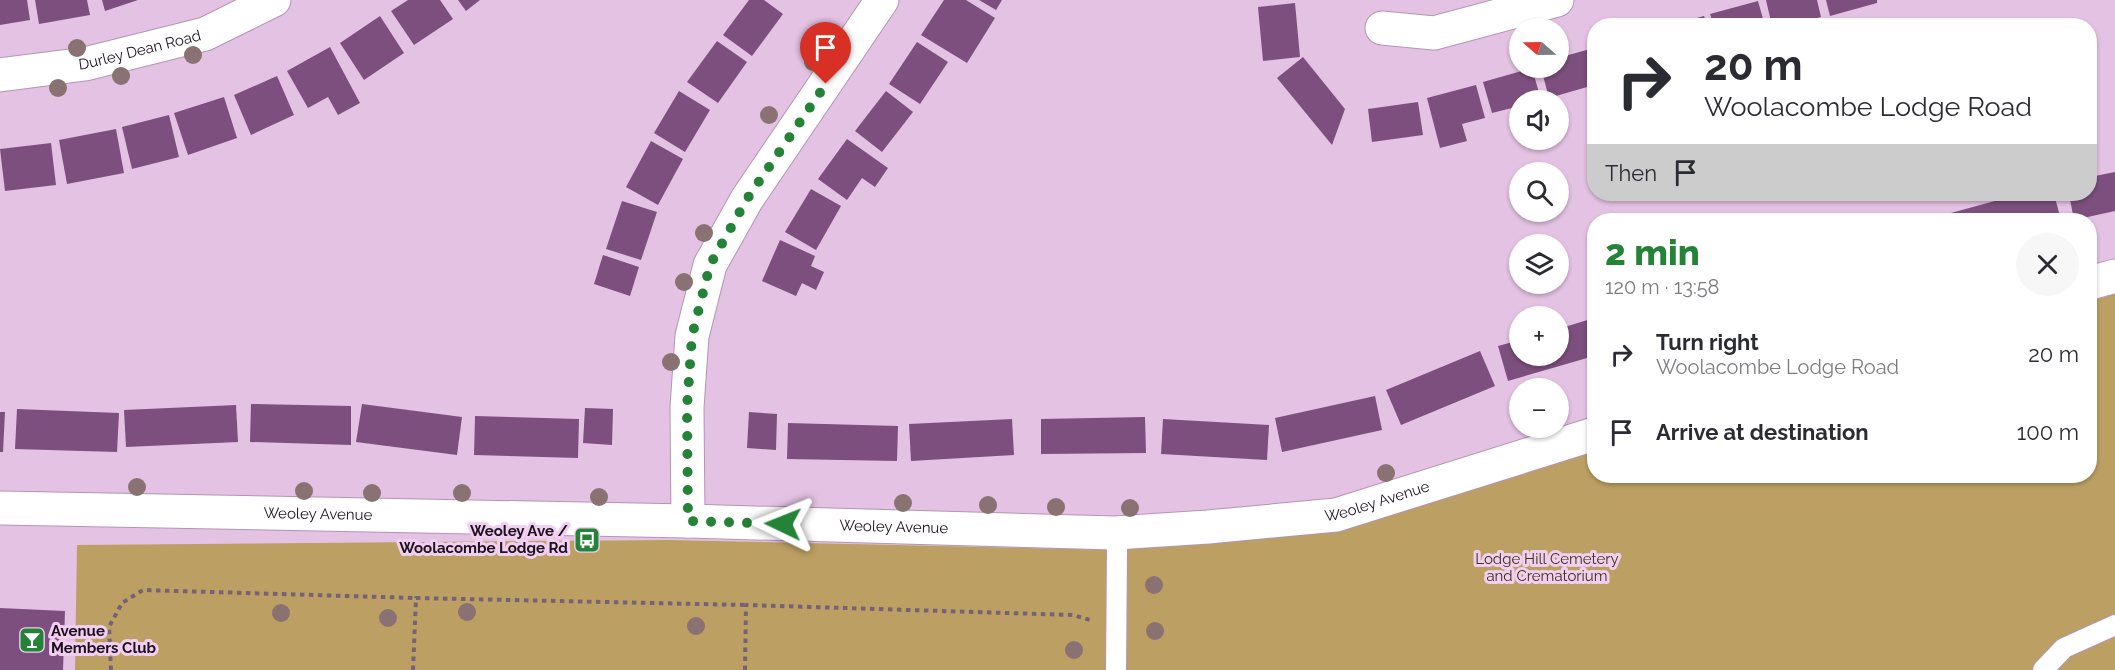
<!DOCTYPE html>
<html lang="en">
<head>
<meta charset="utf-8">
<style>
  body { margin:0; font-family:Raleway,sans-serif; background:#f7f7f7; color:#2b2b33; height:100vh; display:flex; flex-direction:column; font-size:22px; white-space:nowrap }
  * { box-sizing:border-box; margin:0 }
  p { font-size:20px; color:#7c7c81 }
  .icon { flex:none; width:33px; height:33px; fill:none; stroke:currentColor; stroke-width:2; stroke-linecap:round; stroke-linejoin:round }
  .map { position:relative; flex:1; overflow:hidden }
  .side { position:absolute; left:1587px; top:213px; width:510px; height:270px; display:flex; flex-direction:column; background:#fff; border-radius:24px; box-shadow:0 2px 4px #0004 }
  .side>* { flex:none }
  .guide { position:absolute; left:1587px; top:18px; width:510px; height:183px; border-radius:24px; box-shadow:0 2px 4px #0004; background:#fff; color:#2b2b33; overflow:hidden }
  .needle { width:39px; rotate:290deg }
  .tools { position:absolute; left:1509px; top:18px; display:grid; gap:12px }
  .tools a { display:grid; place-items:center; width:60px; height:60px; border-radius:50%; background:#fff; box-shadow:0 2px 4px #0004; font-size:30px }
  .pin { position:absolute; display:grid; place-items:center; width:51px; height:51px; color:#fff; margin:-62px -26px; border-radius:50% 50% 50% 0; rotate:-45deg; box-shadow:0 0 6px #0007 }
  .pin .icon { rotate:45deg }
  .me { position:absolute; width:66px; margin:-33px; rotate:272deg; stroke-linejoin:round; filter:drop-shadow(0 0 4px #0008) }
  .turn { display:flex; align-items:center; gap:21px; height:126px; padding:0 18px; font-size:27px }
  .turn .icon { width:78px; height:78px; stroke-width:2.5 }
  .turn b { display:block; font-size:42px; line-height:51px }
  .then { display:flex; align-items:center; height:57px; padding:0 18px; background:#0003; gap:12px; font-size:22px }
  .round { display:grid; place-items:center; flex:none; width:63px; height:63px; border-radius:32px; background:#f7f7f7 }
  .summary { display:flex; align-items:center; justify-content:space-between; height:102px; padding:0 18px }
  h1 { font-size:36px; font-weight:800; line-height:45px; color:#248336 }
  ul { padding:0; list-style:none }
  li { display:flex; align-items:center; gap:18px; height:78px; padding:0 18px }
  li div { flex:1 }
  li b { display:block; font-size:22px }
  li em { font-style:normal }
  .map>svg:first-child { display:block }
</style>
</head>
<body>
<div class="map">
<svg width="2115" height="670" viewBox="0 0 2115 670">
  <rect width="100%" height="100%" fill="#e4c2e3"/>
  <polygon fill="#bca063" points="2115,294 2115,670 75,670 77,545 669,540 1117,550 1594,447 1594,476 2090,476 2090,301"/>
  <g fill="#7d4f7e">
    <polygon points="0,0 27,0 30,20 0,25"/>
    <polygon points="35,0 87,0 90,15 39,24"/>
    <polygon points="102,0 138,0 105,11"/>
    <polygon points="408,0 440,0 453,19 414,45 391,11"/>
    <polygon points="458,0 480,0 466,11"/>
    <polygon points="749,0 764,0 783,14 752,56 723,35"/>
    <polygon points="944,0 966,0 995,18 967,63 921,35"/>
    <polygon points="979,0 1002,0 996,10"/>
    <polygon points="1766,0 1817,0 1821,17 1786,26 1772,26"/>
    <polygon points="1826,0 1877,0 1877,3 1830,16"/>
    <polygon points="1758,1 1765,26 1714,26 1710,14"/>
    <polygon points="1295,3 1300,57 1263,61 1258,7"/>
    <polygon points="380,16 404,53 364,80 340,43"/>
    <polygon points="1704,16 1707,26 1672,26 1672,25"/>
    <polygon points="717,41 747,62 718,103 687,82"/>
    <polygon points="917,42 948,62 920,104 889,84"/>
    <polygon points="330,47 360,103 338,115 328,97 308,108 287,71"/>
    <polygon points="1590,49 1594,66 1594,85 1549,98 1541,68 1558,68 1558,58"/>
    <polygon points="1303,57 1345,109 1332,145 1277,78"/>
    <polygon points="1532,68 1541,100 1520,100 1520,106 1492,113 1483,82"/>
    <polygon points="277,76 294,115 251,135 234,95"/>
    <polygon points="1476,85 1485,118 1462,124 1467,141 1440,148 1427,98"/>
    <polygon points="679,91 710,110 685,152 654,133"/>
    <polygon points="886,91 913,112 882,152 855,131"/>
    <polygon points="224,97 237,138 188,155 174,113"/>
    <polygon points="1418,102 1423,135 1372,142 1368,109"/>
    <polygon points="169,115 179,157 132,169 122,127"/>
    <polygon points="116,129 124,173 67,184 59,140"/>
    <polygon points="847,139 888,168 875,187 862,178 847,200 818,179"/>
    <polygon points="651,141 683,159 658,205 626,187"/>
    <polygon points="51,143 56,185 5,191 0,149"/>
    <polygon points="2115,172 2115,211 2074,220 2069,194 2090,194 2090,177"/>
    <polygon points="811,189 841,206 816,250 785,232"/>
    <polygon points="2020,194 2054,194 2061,220 1953,220 1951,213"/>
    <polygon points="622,201 657,212 641,260 606,249"/>
    <polygon points="780,240 815,256 811,266 824,272 816,290 802,283 796,296 762,281"/>
    <polygon points="603,255 639,267 630,296 594,284"/>
    <polygon points="1594,318 1594,356 1508,381 1498,346 1520,340 1520,356 1558,356 1558,329"/>
    <polygon points="1480,351 1495,386 1401,425 1386,390"/>
    <polygon points="1375,396 1382,430 1282,452 1275,418"/>
    <polygon points="251,404 351,406 351,445 250,442"/>
    <polygon points="362,404 462,417 457,455 356,442"/>
    <polygon points="236,405 238,442 126,447 124,410"/>
    <polygon points="585,408 613,409 612,445 583,443"/>
    <polygon points="17,409 119,413 117,452 15,449"/>
    <polygon points="0,412 5,412 3,452 0,452"/>
    <polygon points="749,412 777,414 776,450 747,448"/>
    <polygon points="475,416 579,419 578,458 474,455"/>
    <polygon points="1145,417 1146,453 1041,454 1041,419"/>
    <polygon points="1012,419 1014,455 911,461 909,424"/>
    <polygon points="1163,419 1269,425 1267,460 1161,454"/>
    <polygon points="788,423 898,426 897,461 787,459"/>
    <polygon points="0,608 65,611 63,670 0,670"/>
  </g>
  <g fill="none" stroke-linecap="round" stroke-linejoin="round">
    <g stroke="#b494b4" stroke-width="22">
      <g id="lane">
        <polyline points="1115,533 1117,550 1116,670"/>
        <polyline points="2043,670 2064,648 2115,625"/>
      </g>
    </g>
    <g stroke="#b494b4" stroke-width="35">
      <g id="street">
        <polyline points="1382,28 1434,33 1557,0"/>
        <path id="s1" d="M0,75l85,-11 120,-30 69,-34"/>
        <polyline points="688,521 687,407 692,336 710,265 747,199 882,0"/>
      </g>
    </g>
    <g stroke="#b494b4" stroke-width="35">
      <g id="secondary">
        <polyline points="2090,283 2115,276"/>
        <path id="s2" d="M0,508l688,13 427,12 93,-6 128,-12 258,-81"/>
      </g>
    </g>
    <g stroke="#776176" stroke-width="4" stroke-dasharray="4.5 4.5" stroke-linecap="butt">
      <polyline points="111,670 109,627 122,603 143,590 416,598"/>
      <polyline points="413,670 416,598 746,605"/>
      <polyline points="745,670 746,605 1073,615 1090,620"/>
    </g>
    <use href="#lane" stroke="#fff" stroke-width="20"/>
    <use href="#street" stroke="#fff" stroke-width="33"/>
    <use href="#secondary" stroke="#fff" stroke-width="33"/>
  </g>
  <g fill="#897271">
    <circle cx="77" cy="48" r="9"/>
    <circle cx="193" cy="55" r="9"/>
    <circle cx="813" cy="62" r="9"/>
    <circle cx="121" cy="76" r="9"/>
    <circle cx="58" cy="88" r="9"/>
    <circle cx="769" cy="115" r="9"/>
    <circle cx="704" cy="233" r="9"/>
    <circle cx="684" cy="282" r="9"/>
    <circle cx="671" cy="362" r="9"/>
    <circle cx="1386" cy="473" r="9"/>
    <circle cx="137" cy="487" r="9"/>
    <circle cx="304" cy="491" r="9"/>
    <circle cx="372" cy="493" r="9"/>
    <circle cx="462" cy="493" r="9"/>
    <circle cx="599" cy="497" r="9"/>
    <circle cx="903" cy="503" r="9"/>
    <circle cx="988" cy="505" r="9"/>
    <circle cx="1056" cy="507" r="9"/>
    <circle cx="1130" cy="508" r="9"/>
    <circle cx="1154" cy="585" r="9"/>
    <circle cx="467" cy="612" r="9"/>
    <circle cx="281" cy="613" r="9"/>
    <circle cx="388" cy="618" r="9"/>
    <circle cx="696" cy="626" r="9"/>
    <circle cx="1155" cy="631" r="9"/>
    <circle cx="1074" cy="650" r="9"/>
  </g>
  <g fill="none" stroke-linecap="round" stroke-linejoin="round">
    <polyline stroke="#248336" stroke-width="10" stroke-dasharray="0 18" points="783,524 688,521 687,407 692,336 710,265 747,199 826,84"/>
  </g>
  <defs>
    <g id="bus-square" transform="scale(1.35)"><rect x="-9" y="-9" width="18" height="18" rx="4" fill="#248336" stroke="#f1cff1"/><path d="M-5-6H5V4H4V6H2V4H-2V6H-4V4H-5ZM-3.5-4V0h7V-4ZM-3.5 1.2v1.5H-2V1.2ZM2 1.2v1.5H3.5V1.2Z" fill="#fff"/></g>
    <g id="bar-square" transform="scale(1.35)"><rect x="-9" y="-9" width="18" height="18" rx="4" fill="#248336" stroke="#f1cff1"/><path d="M-6-5H6L.8 .8V4.5H3.5V6h-7V4.5H-.8V.8Z" fill="#fff"/></g>
  </defs>
  <g fill-rule="evenodd">
    <use href="#bus-square" x="587" y="540"/>
    <use href="#bar-square" x="32" y="640"/>
  </g>
  <g text-anchor="middle" dominant-baseline="central" stroke-width="6" stroke-linejoin="round" paint-order="stroke">
    <g font-size="15" fill="#1c101c" stroke="#f1cff1">
      <text stroke="none"><textPath href="#s1" startOffset="142">Durley Dean Road</textPath></text>
      <text stroke="none"><textPath href="#s2" startOffset="1380">Weoley Avenue</textPath></text>
      <text stroke="none"><textPath href="#s2" startOffset="318">Weoley Avenue</textPath></text>
      <text stroke="none"><textPath href="#s2" startOffset="894">Weoley Avenue</textPath></text>
    </g>
    <g font-size="15" font-weight="bold" fill="#1c101c" stroke="#f1cff1" text-anchor="end">
      <text x="568" y="531">Weoley Ave /<tspan x="568" dy="17">Woolacombe Lodge Rd</tspan></text>
      <text x="51" y="631" text-anchor="start">Avenue<tspan x="51" dy="17">Members Club</tspan></text>
    </g>
    <g font-size="15" fill="#3e3114" stroke="#f1cff1">
      <text x="1547" y="559">Lodge Hill Cemetery<tspan x="1547" dy="17">and Crematorium</tspan></text>
    </g>
  </g>
</svg>
<div class="tools">
<a><svg class="needle" viewBox="-14 -14 28 28"><path d="M0-13l5 13h-10z" fill="#e53935"/><path d="M0 13l5-13h-10z" fill="#7c7c81"/></svg></a>
<a><svg class="icon" aria-label="sound" viewBox="0 0 24 24"><path d="M4 9h4l5-4v14l-5-4H4zM17 9q2 3 0 6"/></svg></a>
<a><svg class="icon" aria-label="search" viewBox="0 0 24 24"><circle cx="10" cy="10" r="6"/><path d="M15 15l6 6"/></svg></a>
<a><svg class="icon" aria-label="layers" viewBox="0 0 24 24"><path d="M12 4l9 5-9 5-9-5zM3 14l9 5 9-5"/></svg></a>
<a>+</a>
<a>−</a>
</div>
<div class="pin" style="left:826px;top:84px;background:#d93025"><svg class="icon" aria-label="arrive" viewBox="0 0 24 24"><path d="M6 21V4h12l-3 4 3 4H6"/></svg></div>
<svg class="me" style="left:783px;top:524px" viewBox="-20 -20 40 40"><path d="M0-17L14 15 0 8-14 15z" fill="#248336" stroke="#fff" stroke-width="4"/></svg>
<div class="guide">
<div class="turn"><svg class="icon" aria-label="right" viewBox="0 0 24 24"><path d="M7 20v-9h11M14 6l5 5-5 5"/></svg><div><b>20 m</b>Woolacombe Lodge Road</div></div>
<div class="then">Then<svg class="icon" aria-label="arrive" viewBox="0 0 24 24"><path d="M6 21V4h12l-3 4 3 4H6"/></svg></div>
</div>
<section class="side">
<div class="summary"><div><h1>2 min</h1><p>120 m · 13:58</p></div><a class="round"><svg class="icon" aria-label="close" viewBox="0 0 24 24"><path d="M6 6l12 12M18 6L6 18"/></svg></a></div>
<ul>
<li><svg class="icon" aria-label="right" viewBox="0 0 24 24"><path d="M7 20v-9h11M14 6l5 5-5 5"/></svg><div><b>Turn right</b><p>Woolacombe Lodge Road</p></div><em>20 m</em></li>
<li><svg class="icon" aria-label="arrive" viewBox="0 0 24 24"><path d="M6 21V4h12l-3 4 3 4H6"/></svg><div><b>Arrive at destination</b></div><em>100 m</em></li>
</ul>
</section>
</div>
</body>
</html>
